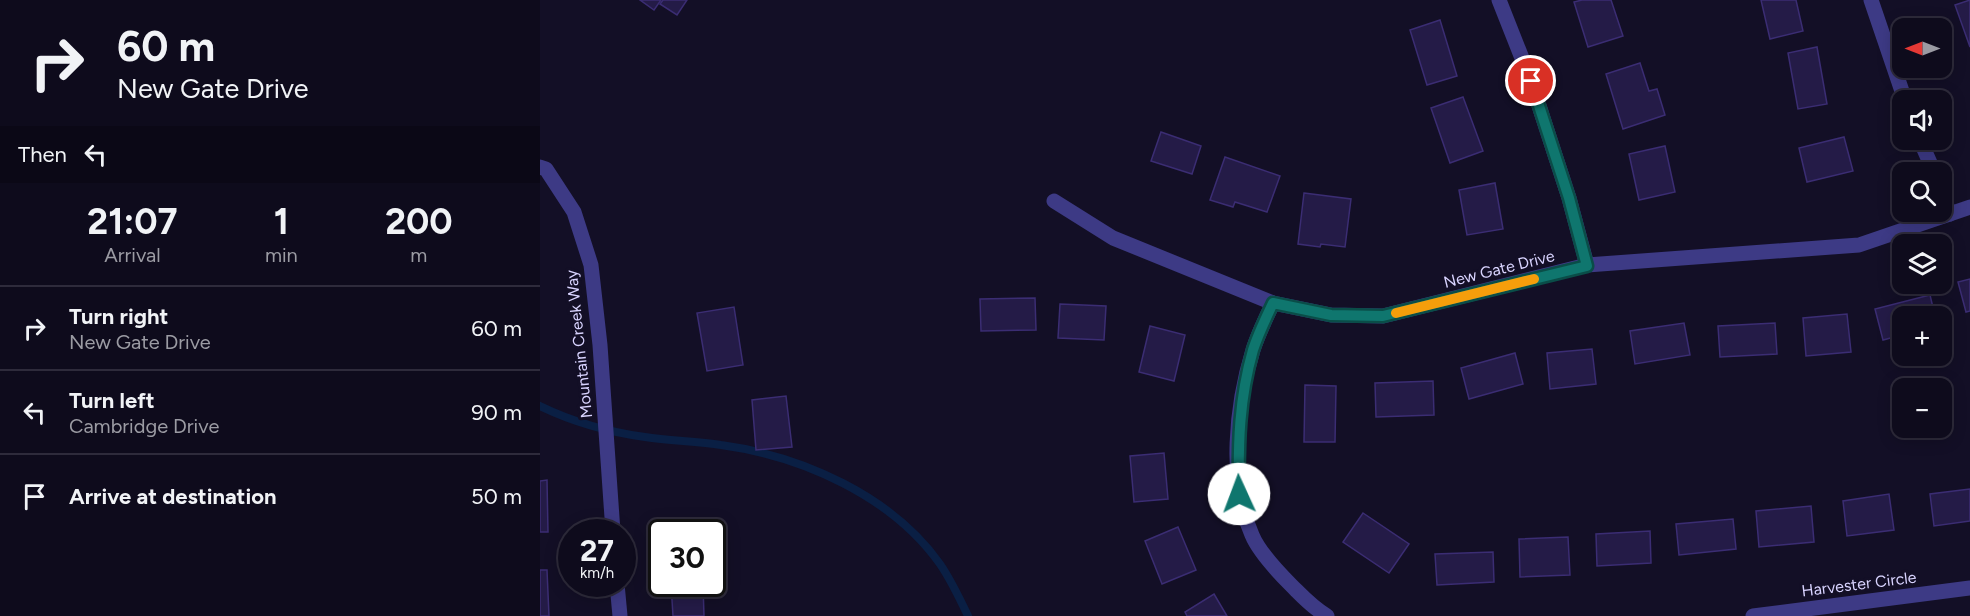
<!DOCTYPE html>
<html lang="en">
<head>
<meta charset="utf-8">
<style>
  body { margin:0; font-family:Figtree,sans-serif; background:#171425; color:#f1f3f6; height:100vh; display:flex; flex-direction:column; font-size:22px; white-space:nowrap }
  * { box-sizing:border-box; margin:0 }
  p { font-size:20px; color:#9b9ba3 }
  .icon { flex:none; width:33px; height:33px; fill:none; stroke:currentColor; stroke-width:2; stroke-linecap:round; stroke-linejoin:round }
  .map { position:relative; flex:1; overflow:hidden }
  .details { display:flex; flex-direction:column; background:#0e0b1c; width:540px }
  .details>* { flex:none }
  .hud { background:#0e0b1c; color:#f1f3f6; overflow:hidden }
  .needle { width:39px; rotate:270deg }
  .buttons { position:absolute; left:1352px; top:18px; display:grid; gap:12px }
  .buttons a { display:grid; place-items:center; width:60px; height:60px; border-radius:12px; background:#0e0b1c; box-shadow:0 3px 15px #0003,0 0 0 2px #2e2b3b; font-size:30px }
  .speed { position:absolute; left:18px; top:519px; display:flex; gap:12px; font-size:30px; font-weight:700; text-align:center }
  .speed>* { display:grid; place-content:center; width:78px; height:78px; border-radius:50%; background:#0e0b1c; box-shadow:0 3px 15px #0003,0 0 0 2px #2e2b3b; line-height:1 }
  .speed small { font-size:15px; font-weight:400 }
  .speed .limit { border:3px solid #111; border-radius:9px; background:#fff; color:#111 }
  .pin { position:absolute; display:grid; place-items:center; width:51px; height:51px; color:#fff; margin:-26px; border:3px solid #fff; border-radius:50%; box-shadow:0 2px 6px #0007 }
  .me { position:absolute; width:66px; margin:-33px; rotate:358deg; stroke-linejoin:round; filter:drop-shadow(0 0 4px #0008) }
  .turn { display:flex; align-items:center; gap:21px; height:126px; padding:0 18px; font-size:27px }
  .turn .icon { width:78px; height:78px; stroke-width:2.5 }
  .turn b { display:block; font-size:42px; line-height:51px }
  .then { display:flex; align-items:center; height:57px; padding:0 18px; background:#0003; gap:12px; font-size:22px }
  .eta { display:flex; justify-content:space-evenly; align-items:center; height:102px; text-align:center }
  .eta b { font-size:36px; font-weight:700; line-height:42px }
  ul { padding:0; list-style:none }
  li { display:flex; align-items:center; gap:18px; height:84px; padding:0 18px; border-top:2px solid #2e2b3b }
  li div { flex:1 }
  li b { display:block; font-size:22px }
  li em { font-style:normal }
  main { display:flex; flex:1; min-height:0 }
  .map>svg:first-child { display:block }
</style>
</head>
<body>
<main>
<section class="details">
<div class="hud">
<div class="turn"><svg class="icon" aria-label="right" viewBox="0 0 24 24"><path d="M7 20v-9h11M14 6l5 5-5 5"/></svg><div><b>60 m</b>New Gate Drive</div></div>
<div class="then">Then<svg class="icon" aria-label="left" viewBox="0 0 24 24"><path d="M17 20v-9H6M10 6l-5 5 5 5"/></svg></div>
</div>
<div class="eta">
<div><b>21:07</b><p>Arrival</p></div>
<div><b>1</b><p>min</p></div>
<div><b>200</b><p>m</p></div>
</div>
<ul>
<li><svg class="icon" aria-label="right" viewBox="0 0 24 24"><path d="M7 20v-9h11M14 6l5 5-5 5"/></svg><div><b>Turn right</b><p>New Gate Drive</p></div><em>60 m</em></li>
<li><svg class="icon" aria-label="left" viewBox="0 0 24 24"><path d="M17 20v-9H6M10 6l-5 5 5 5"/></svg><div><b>Turn left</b><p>Cambridge Drive</p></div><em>90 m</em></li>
<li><svg class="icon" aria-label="arrive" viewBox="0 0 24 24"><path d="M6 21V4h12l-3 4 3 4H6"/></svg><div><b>Arrive at destination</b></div><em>50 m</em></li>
</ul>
</section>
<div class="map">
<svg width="1430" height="616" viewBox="0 0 1430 616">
  <rect width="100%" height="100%" fill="#130f26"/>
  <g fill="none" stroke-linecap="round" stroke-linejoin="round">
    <path stroke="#0a1f44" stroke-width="8" d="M0,406c33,16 69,26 105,31 25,4 51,4 76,8 81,11 171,51 219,119 11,16 20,35 28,52"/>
  </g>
  <g fill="#241b47" stroke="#3b2d73" stroke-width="1.5">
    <polygon points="100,0 121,0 114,10"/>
    <polygon points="123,0 147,0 137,15 120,4"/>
    <polygon points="1042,0 1071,0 1083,36 1048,47 1034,2"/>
    <polygon points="1221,0 1256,0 1263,31 1230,39"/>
    <polygon points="1430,0 1430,47 1415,5"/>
    <polygon points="900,20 917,76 887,85 870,30"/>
    <polygon points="1277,47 1287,104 1258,109 1248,53"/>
    <polygon points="1100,63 1109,91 1117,89 1125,115 1083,129 1066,74"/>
    <polygon points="923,97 943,151 910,163 891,108"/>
    <polygon points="621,132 661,146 652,174 611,161"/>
    <polygon points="1304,137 1313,171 1267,182 1259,148"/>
    <polygon points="1125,146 1135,192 1099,200 1089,154"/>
    <polygon points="685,157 740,176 727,212 695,202 693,207 670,200"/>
    <polygon points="955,183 963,229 927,235 919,190"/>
    <polygon points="764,193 811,199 805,247 781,244 780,247 758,244"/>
    <polygon points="1430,279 1430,311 1426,312 1418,282"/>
    <polygon points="1390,295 1395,316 1362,316 1362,335 1343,340 1335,309"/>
    <polygon points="495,298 496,330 441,331 440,299"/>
    <polygon points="520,304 566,306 564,340 518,338"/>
    <polygon points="194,307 203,365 167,371 157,313"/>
    <polygon points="1307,314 1311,352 1266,356 1263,318"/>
    <polygon points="1144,323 1150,355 1095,364 1090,331"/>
    <polygon points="1235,323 1237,354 1180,357 1178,326"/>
    <polygon points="610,326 645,335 634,381 599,372"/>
    <polygon points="1052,349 1056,384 1010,389 1007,353"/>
    <polygon points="975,353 983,384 929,399 921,368"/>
    <polygon points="893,381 894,415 836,417 835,383"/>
    <polygon points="765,385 796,386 795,442 764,442"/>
    <polygon points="246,396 252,447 216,450 212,400"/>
    <polygon points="624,453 628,499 594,502 590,456"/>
    <polygon points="7,480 8,532 0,532 0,481"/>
    <polygon points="1430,489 1430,521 1394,526 1390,494"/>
    <polygon points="1349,494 1354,530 1307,536 1303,501"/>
    <polygon points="1271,506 1274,542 1219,547 1216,511"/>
    <polygon points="823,513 869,544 849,573 803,542"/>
    <polygon points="1193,519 1196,549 1139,555 1136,524"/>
    <polygon points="638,527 656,570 622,584 605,541"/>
    <polygon points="1110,531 1111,563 1057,566 1056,534"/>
    <polygon points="1028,537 1030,575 980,577 979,539"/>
    <polygon points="953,552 954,582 897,585 895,554"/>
    <polygon points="0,570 7,570 9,616 0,616"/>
    <polygon points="131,584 163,584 164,616 133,616"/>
    <polygon points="674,594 687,616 647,616 645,612"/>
  </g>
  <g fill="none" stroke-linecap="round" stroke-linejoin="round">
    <g stroke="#3d3a85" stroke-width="15">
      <polyline points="959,0 991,81 1029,198 1047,265"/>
      <polyline points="1331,0 1365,100"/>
      <polyline points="1380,140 1394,172"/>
      <polyline points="0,167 6,169 34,212 51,265 60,345 73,532"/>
      <polyline points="1401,191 1410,214"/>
      <polyline points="514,201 573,238 733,303 791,315 843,316 1047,265 1319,245 1430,207"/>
      <path d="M733,303c-7,15 -15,31 -20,47 -17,55 -25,131 -1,185 7,17 27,38 40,51 11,11 21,22 35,30"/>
      <polyline points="77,584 80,616"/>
      <polyline points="1213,616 1430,588"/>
    </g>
  </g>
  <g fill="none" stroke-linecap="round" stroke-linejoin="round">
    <g stroke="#0a4d48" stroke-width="15">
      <path id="route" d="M699,494c-1,-50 0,-95 14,-144 5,-16 13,-32 20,-47l58,12 52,1 204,-50 -18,-68 -38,-117"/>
    </g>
    <use href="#route" stroke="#0f766e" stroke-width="10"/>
    <polyline stroke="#f59e0b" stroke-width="10" points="856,313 994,279"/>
  </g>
  <g text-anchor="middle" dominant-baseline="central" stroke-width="6" stroke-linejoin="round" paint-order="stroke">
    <g font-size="16" fill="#d9d4ff" stroke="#130f26">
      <text transform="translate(959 269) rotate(-14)">New Gate Drive</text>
      <text transform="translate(39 344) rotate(-96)">Mountain Creek Way</text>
      <text transform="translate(1319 584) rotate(-7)">Harvester Circle</text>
    </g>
  </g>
</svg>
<div class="buttons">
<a><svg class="needle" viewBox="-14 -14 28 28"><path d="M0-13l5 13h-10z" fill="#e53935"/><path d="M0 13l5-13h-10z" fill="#9b9ba3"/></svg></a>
<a><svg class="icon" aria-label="sound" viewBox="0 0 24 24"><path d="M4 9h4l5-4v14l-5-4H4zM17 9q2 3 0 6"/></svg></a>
<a><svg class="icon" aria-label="search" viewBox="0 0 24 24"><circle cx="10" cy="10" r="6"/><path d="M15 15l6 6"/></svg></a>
<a><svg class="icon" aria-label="layers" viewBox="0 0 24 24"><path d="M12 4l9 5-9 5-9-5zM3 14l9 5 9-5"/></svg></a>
<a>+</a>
<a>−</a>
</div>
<div class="speed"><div>27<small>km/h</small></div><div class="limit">30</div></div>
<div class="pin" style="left:991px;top:81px;background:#d93025"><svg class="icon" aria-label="arrive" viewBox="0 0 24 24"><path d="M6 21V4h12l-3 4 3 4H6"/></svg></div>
<svg class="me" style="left:699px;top:494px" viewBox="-20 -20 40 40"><circle r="19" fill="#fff"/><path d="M0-13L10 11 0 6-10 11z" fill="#0f766e"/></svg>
</div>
</main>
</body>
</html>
